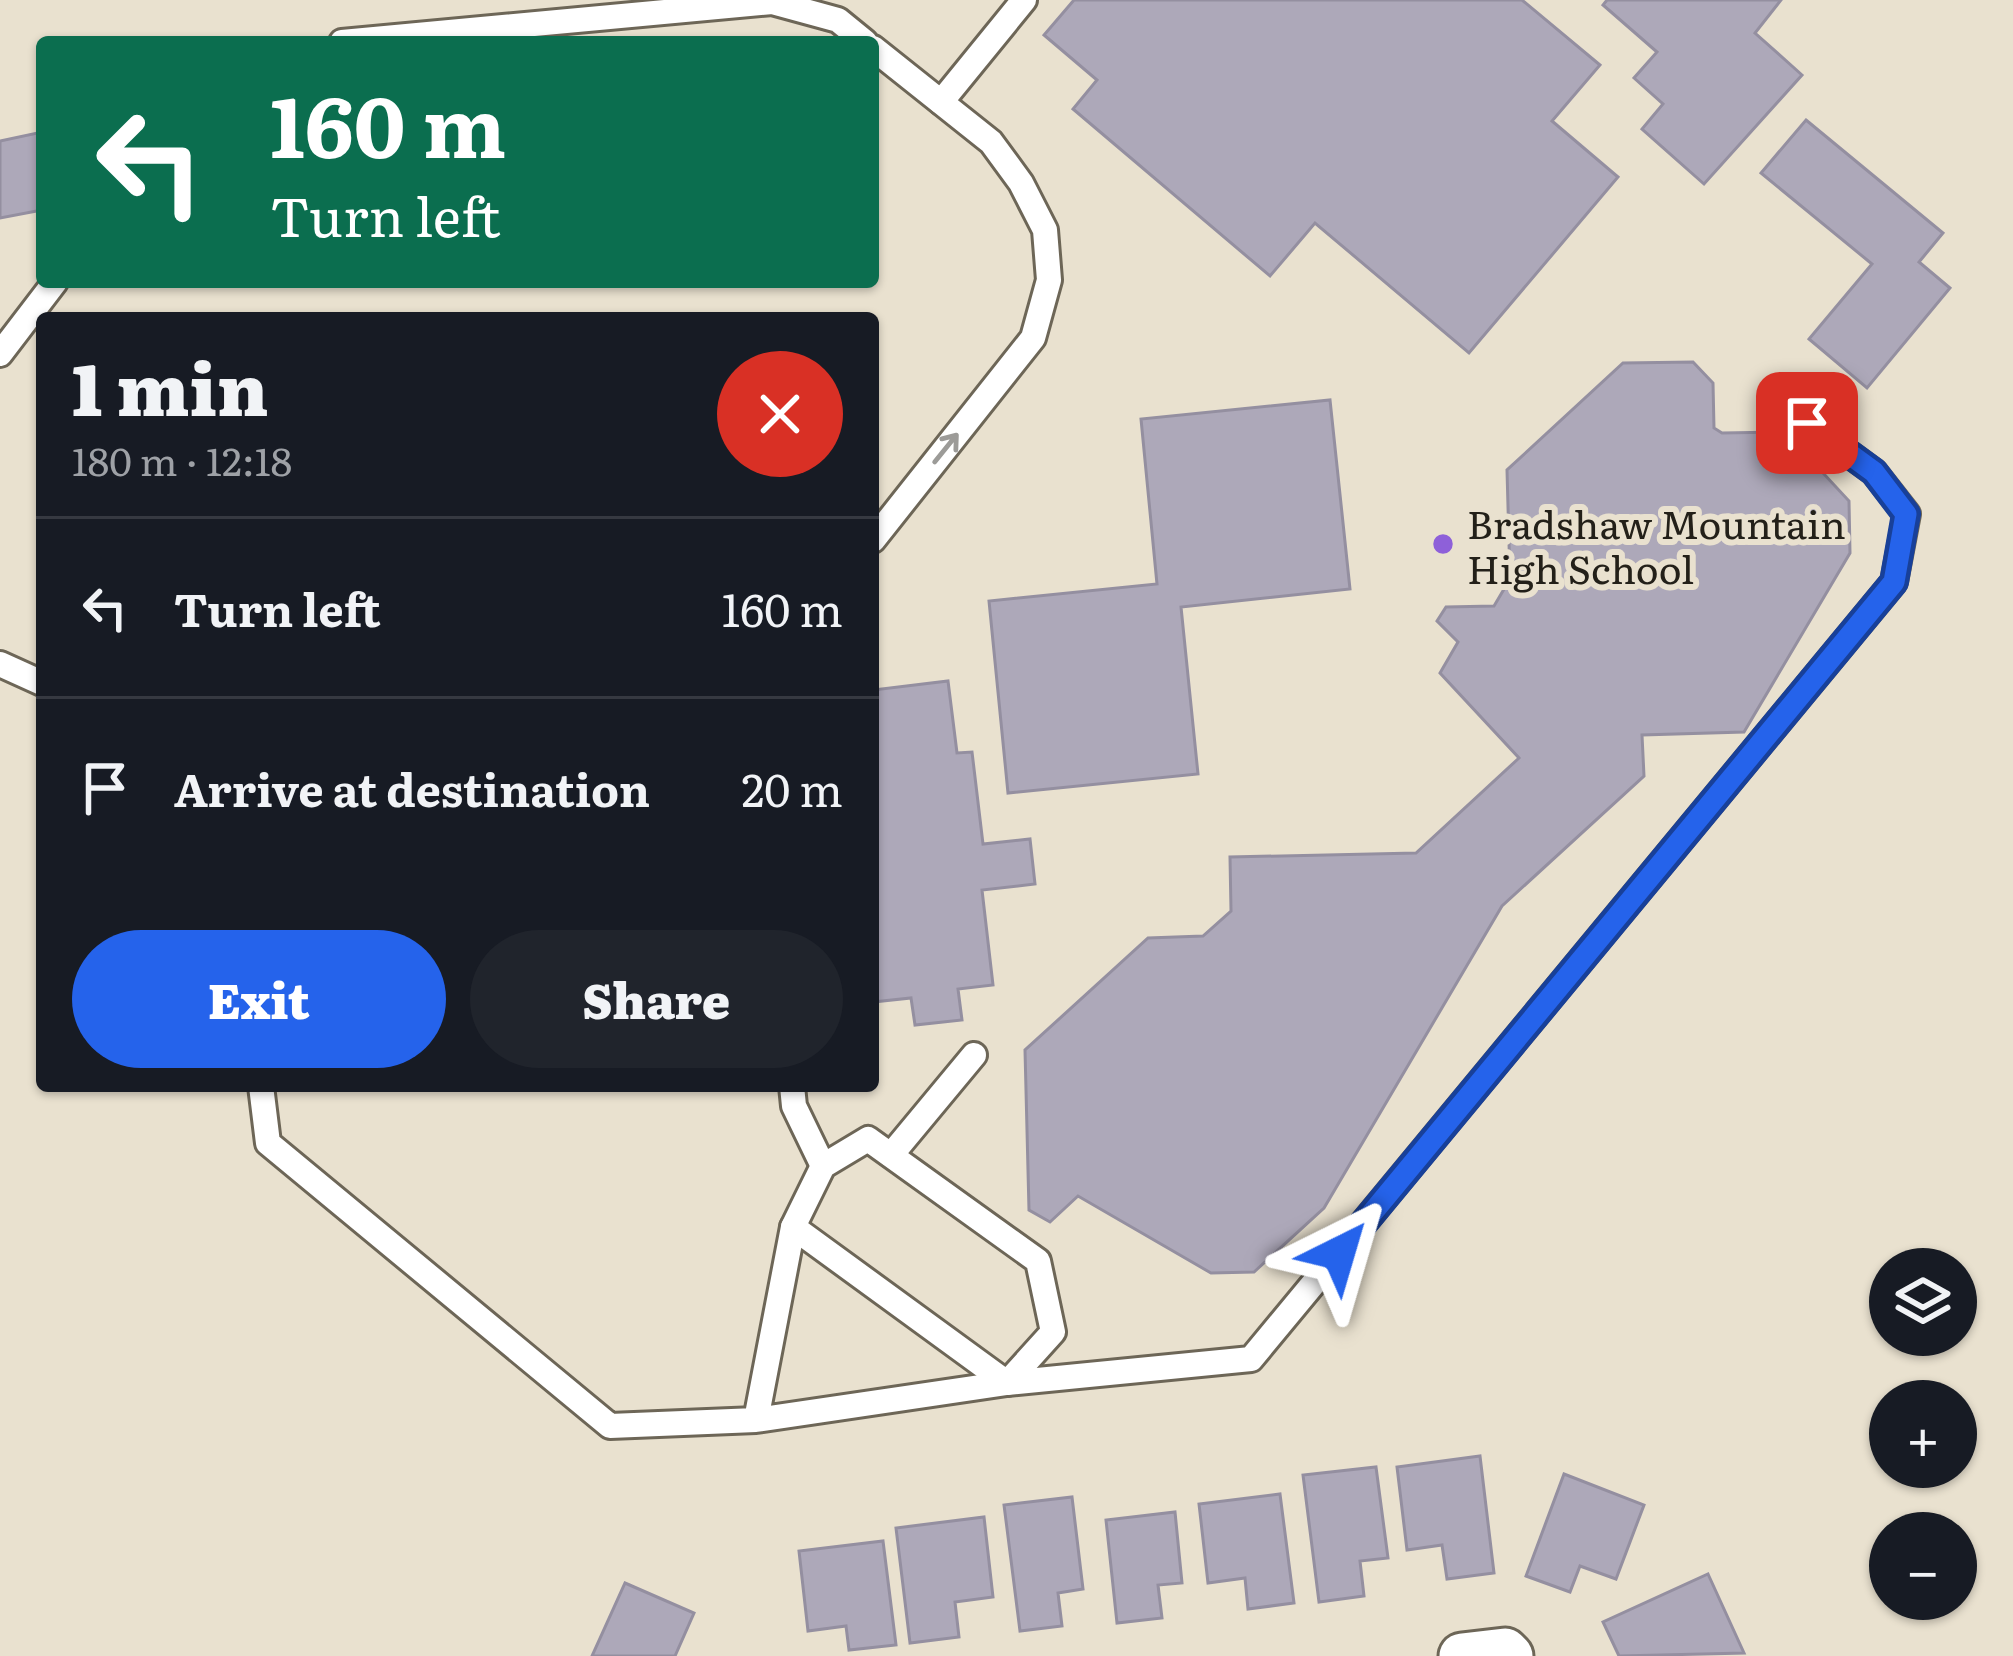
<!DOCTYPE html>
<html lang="en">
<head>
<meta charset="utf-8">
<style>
  body { margin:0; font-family:Literata,serif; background:#20242c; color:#f1f3f6; height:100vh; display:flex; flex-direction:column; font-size:45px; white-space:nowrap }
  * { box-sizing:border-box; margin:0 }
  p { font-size:39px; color:#9ea1a6 }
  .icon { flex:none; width:66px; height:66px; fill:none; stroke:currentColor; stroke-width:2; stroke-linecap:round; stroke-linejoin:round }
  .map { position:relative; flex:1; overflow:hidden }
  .sheet { position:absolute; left:36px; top:312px; width:843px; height:780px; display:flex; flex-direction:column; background:#171b24; border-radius:12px; box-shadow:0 3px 9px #0004 }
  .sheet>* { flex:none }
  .top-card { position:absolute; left:36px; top:36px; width:843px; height:252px; border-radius:12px; box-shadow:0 3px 9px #0004; background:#0b6e4f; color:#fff; overflow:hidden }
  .controls { position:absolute; left:1869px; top:1248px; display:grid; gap:24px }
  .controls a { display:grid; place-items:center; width:108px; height:108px; border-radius:50%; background:#171b24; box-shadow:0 3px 9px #0004; font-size:60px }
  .pin { position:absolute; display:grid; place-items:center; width:102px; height:102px; color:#fff; margin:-51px; border-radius:24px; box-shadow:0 6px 18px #0006 }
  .me { position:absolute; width:132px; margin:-66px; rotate:40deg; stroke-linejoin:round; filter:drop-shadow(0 0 9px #0008) }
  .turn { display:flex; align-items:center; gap:42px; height:252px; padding:0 36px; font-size:54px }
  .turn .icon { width:156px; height:156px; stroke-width:2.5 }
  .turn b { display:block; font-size:84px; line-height:102px }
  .round { display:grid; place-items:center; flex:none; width:126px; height:126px; border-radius:63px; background:#20242c }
  .overview { display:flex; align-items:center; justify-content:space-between; height:204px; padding:0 36px }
  h1 { font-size:72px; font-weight:800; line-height:90px }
  .cta { display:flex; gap:24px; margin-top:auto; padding:24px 36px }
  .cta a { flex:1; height:138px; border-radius:72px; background:#2563eb; color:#fff; font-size:48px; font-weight:800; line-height:138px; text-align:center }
  .cta a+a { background:#20242c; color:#f1f3f6 }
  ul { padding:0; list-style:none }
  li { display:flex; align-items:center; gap:36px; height:180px; padding:0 36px; border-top:3px solid #363941 }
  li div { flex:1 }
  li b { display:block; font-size:45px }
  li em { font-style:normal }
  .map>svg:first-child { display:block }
</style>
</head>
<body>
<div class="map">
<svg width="2013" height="1656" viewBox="0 0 2013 1656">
  <rect width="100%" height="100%" fill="#e9e1cf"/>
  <g fill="#ada8b9" stroke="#948fa0" stroke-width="3">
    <polygon points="1074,0 1522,0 1600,65 1552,121 1618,177 1469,353 1315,223 1270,276 1073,109 1097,80 1044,35"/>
    <polygon points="1607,0 1781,0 1755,33 1802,75 1704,184 1642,129 1663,104 1634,78 1657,52 1603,5"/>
    <polygon points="1806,120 1943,233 1919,262 1950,288 1867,388 1809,339 1872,264 1761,173"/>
    <polygon points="42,132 42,210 0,218 0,141"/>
    <polygon points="1693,362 1713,383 1714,428 1722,433 1785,432 1849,501 1850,553 1744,732 1642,735 1644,776 1502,906 1324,1208 1254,1272 1211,1273 1078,1196 1050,1222 1029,1210 1025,1050 1148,938 1203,936 1231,911 1230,857 1416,853 1519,758 1440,673 1458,642 1437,621 1446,607 1494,606 1510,579 1507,470 1623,363"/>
    <polygon points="1330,400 1350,589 1181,607 1198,774 1008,793 989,601 1157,584 1141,419"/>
    <polygon points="948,681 957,753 972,752 983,844 1030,839 1035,884 982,890 993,985 958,989 962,1020 915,1025 911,998 873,1002 873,690"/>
    <polygon points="1480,1456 1494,1573 1447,1579 1442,1545 1407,1550 1397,1467"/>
    <polygon points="1376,1467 1388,1558 1360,1561 1364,1596 1319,1602 1303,1475"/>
    <polygon points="1564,1474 1644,1505 1616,1579 1580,1566 1570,1592 1526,1576"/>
    <polygon points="1280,1494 1294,1603 1248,1609 1245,1578 1208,1583 1199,1504"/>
    <polygon points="1072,1497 1083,1589 1058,1593 1062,1626 1020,1631 1004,1505"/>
    <polygon points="1175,1512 1182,1583 1158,1585 1162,1618 1117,1623 1106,1520"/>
    <polygon points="984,1517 993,1597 955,1602 959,1637 910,1643 896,1528"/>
    <polygon points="883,1541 896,1645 849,1650 846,1626 808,1631 799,1551"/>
    <polygon points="1708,1574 1744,1653 1619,1656 1603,1622"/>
    <polygon points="625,1583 694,1613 675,1656 592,1656"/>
  </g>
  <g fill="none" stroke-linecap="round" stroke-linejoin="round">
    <g stroke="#6d6657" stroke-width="30">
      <g id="service">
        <polyline points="342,42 772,2 838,20 865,42"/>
        <polyline points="873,48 991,142 1021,183 1045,230 1049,280 1033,338 873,540"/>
        <polyline points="941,102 1024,0"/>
        <polyline points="0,354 55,282"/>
        <polyline points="0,664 42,683"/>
        <polyline points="261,1086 268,1143 610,1426 756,1420 1007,1383 1053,1332 1038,1261 868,1139 823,1166 793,1227 756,1420"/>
        <polyline points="792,1086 794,1106 823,1166"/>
        <polyline points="891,1155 974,1055"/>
        <polyline points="793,1227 1007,1383 1251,1359 1894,582 1907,514 1874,472 1807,423"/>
      </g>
    </g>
    <g stroke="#6d6657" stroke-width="51">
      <polyline id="minor" points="1462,1656 1505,1651 1510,1656"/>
    </g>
    <use href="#service" stroke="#fff" stroke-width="24"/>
    <use href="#minor" stroke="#fff" stroke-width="45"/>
  </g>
  <defs><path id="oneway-shaft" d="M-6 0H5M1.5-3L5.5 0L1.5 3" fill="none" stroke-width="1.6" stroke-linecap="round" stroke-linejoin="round" transform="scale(3)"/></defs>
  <use stroke="#9c9b98" href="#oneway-shaft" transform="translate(946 448) rotate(-51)"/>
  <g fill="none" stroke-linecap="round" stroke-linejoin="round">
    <g stroke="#184099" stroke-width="30">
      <polyline id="route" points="1339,1253 1894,582 1906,514 1874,472 1807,423"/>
    </g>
    <use href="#route" stroke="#2563eb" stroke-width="21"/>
  </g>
  <circle fill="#8e60d9" stroke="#e9e1cf" stroke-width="4.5" cx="1443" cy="544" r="12"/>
  <g text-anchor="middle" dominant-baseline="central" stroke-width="12" stroke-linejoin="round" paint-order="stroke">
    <g font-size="39" fill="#232019" stroke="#e9e1cf" text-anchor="start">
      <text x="1467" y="522">Bradshaw Mountain<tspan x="1467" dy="45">High School</tspan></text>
    </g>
  </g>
</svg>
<div class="controls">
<a><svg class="icon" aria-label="layers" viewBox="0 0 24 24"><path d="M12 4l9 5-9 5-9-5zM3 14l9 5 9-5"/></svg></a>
<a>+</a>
<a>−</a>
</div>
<div class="pin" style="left:1807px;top:423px;background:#d93025"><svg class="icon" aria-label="arrive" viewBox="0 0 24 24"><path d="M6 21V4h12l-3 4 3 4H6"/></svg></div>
<svg class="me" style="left:1339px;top:1253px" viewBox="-20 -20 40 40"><path d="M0-17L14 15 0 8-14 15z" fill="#2563eb" stroke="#fff" stroke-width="4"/></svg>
<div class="top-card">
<div class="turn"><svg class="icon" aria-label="left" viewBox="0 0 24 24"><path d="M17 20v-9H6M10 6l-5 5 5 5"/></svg><div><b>160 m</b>Turn left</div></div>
</div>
<section class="sheet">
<div class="overview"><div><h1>1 min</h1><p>180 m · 12:18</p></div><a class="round" style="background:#d93025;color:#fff"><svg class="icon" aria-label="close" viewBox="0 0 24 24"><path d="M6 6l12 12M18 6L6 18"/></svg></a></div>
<ul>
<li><svg class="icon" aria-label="left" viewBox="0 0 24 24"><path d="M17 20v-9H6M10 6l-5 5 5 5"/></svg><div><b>Turn left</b></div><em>160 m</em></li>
<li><svg class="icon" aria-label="arrive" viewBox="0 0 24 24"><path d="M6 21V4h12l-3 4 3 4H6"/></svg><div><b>Arrive at destination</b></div><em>20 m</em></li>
</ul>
<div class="cta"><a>Exit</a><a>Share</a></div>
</section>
</div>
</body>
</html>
